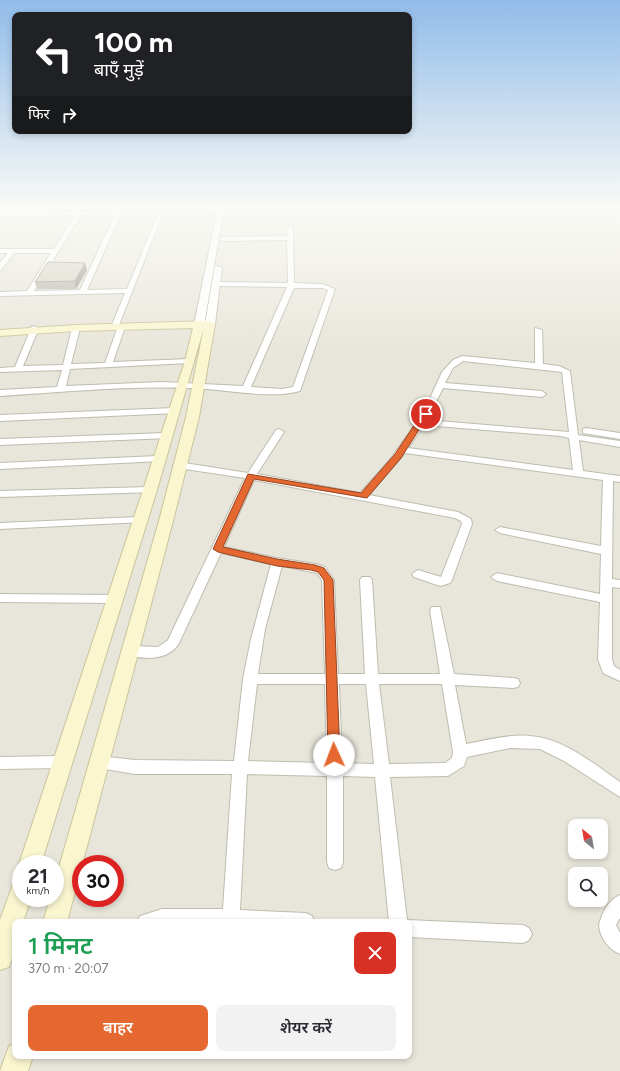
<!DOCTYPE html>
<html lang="hi">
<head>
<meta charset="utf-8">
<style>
  body { margin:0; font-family:Figtree,"Noto Sans Devanagari",sans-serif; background:#f2f2f3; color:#2b2b33; height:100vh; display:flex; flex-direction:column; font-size:15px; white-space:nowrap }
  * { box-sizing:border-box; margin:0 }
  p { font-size:13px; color:#7c7c81 }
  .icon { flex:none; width:22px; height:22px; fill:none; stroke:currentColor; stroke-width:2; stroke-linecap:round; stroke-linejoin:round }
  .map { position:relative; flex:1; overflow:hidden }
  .side { position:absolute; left:12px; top:919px; width:400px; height:140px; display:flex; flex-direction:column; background:#fff; border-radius:8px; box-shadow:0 2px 6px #0003 }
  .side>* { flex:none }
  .guide { position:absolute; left:12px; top:12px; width:400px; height:122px; border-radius:8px; box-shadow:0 2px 6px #0003; background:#202124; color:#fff; overflow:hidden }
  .needle { width:26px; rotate:330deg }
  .controls { position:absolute; left:568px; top:819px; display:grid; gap:8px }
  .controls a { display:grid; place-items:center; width:40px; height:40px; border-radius:8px; background:#fff; box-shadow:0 2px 6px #0003; font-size:20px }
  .speed { position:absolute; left:12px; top:855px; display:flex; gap:8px; font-size:20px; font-weight:700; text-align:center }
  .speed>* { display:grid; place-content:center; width:52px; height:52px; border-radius:50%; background:#fff; box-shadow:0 2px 6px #0003; line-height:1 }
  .speed small { font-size:10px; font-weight:400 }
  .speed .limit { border:6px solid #d22; background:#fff; color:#111 }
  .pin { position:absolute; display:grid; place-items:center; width:34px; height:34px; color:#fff; margin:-17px; border:2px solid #fff; border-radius:50%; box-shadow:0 1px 4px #0007 }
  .me { position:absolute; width:44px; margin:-22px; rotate:358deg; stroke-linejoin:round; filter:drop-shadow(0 0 3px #0008) }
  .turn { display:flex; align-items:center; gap:14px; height:84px; padding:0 16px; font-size:18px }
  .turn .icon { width:52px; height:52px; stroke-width:2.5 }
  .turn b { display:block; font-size:28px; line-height:34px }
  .then { display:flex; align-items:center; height:38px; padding:0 16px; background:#0003; gap:8px; font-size:15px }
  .round { display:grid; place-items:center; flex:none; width:42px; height:42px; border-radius:8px; background:#f2f2f3 }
  .headline { display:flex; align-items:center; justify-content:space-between; height:68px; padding:0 16px }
  h1 { font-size:24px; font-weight:600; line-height:30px; color:#1e9e55 }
  .action { display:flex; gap:8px; margin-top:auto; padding:8px 16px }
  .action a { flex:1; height:46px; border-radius:8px; background:#e56831; color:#fff; font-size:16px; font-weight:600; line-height:46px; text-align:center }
  .action a+a { background:#f2f2f3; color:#2b2b33 }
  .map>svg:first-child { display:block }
</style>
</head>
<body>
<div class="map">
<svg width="620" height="1071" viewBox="0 0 620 1071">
  <rect width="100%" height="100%" fill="#f4f3eb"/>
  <path fill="#e8e5da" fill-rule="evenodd" d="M0,207h620v864h-620zM575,826h26v26h-26zM21,864h34v34h-34zM81,864h34v34h-34zM575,874h26v26h-26zM15,922h394v134h-394z"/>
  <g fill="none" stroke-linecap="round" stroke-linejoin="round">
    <g stroke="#bfbcaf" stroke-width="2">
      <g id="minor">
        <path d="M118,207h6l-2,4 37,-1 1,-3h6l-1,3 55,-1 3,2 -3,2h-57l-44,112 6,2 -12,35 77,-3 4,2 -4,2 -120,6 -4,17 96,-4 81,4 44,-99 -72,-1 -3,-2 3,-2 73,1 -1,-43 -65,1 -3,-2 3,-2 65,-1v-8l3,-2 3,2 1,55 28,1 13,5 -35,102c-31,9 -79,-3 -112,-3 -63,-2 -125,4 -188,8v-6l57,-3 5,-17 -62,2v-4l15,-1 17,-41 7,2 -16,38 40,-1 9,-37 4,-2 4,2 -9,36 34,-1 12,-34 -6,-2 14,-34 -125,3v-4l27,-1 24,-38h-37l-12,16 -2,1v-7l8,-10h-8v-4h54l21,-34 -75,1v-4l117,-1zM115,214l-35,76 -46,1 47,-76zM121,214h37l-31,75 -40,1zM294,288h28l6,2 -35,97 -11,2 -31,-2z"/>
        <path d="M535,328l7,2 1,34 16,2 11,5 8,64 42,6v6l-41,-7 4,31 37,5v6l-7,-1 -1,98 8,1v8l-8,-1v72l2,7 6,4v11l-17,-8 -5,-14 2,-57 -103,-21 -6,-4 6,-4 103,21 1,-40 -101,-21 -5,-3 5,-3 101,19 2,-66 -198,-27 -36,42 89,17 13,7 1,5 -20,56 -2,3 -10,3 -26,-9 -2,-3 6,-4 23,7 21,-53 -1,-3 -6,-3 -201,-38 -30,67 53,11 39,6 9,3 9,13 4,94h27l-5,-94 2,-3h8l2,3 6,94h62l-10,-64 2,-3h8l14,67 59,4 5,1 2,4 -2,4 -5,1 -58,-3 11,59c21,-4 42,-10 64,-8 33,2 64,28 90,46v15l-56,-36 -24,-12 -30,-1 -43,9 -3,9 -16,10 -58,1 17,143 116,5 6,3 3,6 -3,6 -6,3 -114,-6v-15h-20l-14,-145 -32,-1v86l-2,6 -6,2 -6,-2 -2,-6v-86l-80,-2 -7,136 66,3 6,3 3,6h-178l3,-6 22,-7h61l9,-135h-97l-36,-6 -5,-1 -2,-5 2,-5 5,-1 36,4 99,1 9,-82 8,-40 20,-75 -50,-11 -42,90c-10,18 -36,17 -54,11l-1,-3 1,-3 5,-2 28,1 10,-7 77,-162 -67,-10 -5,-3 5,-3 70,11 28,-43 3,-1 5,3 -27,42 103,19 28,-31 24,-33 15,-24 15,-33 11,-12 9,-4 73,7zM463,361l99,11 7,60 -142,-12 16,-32 99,9 4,-3 -4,-3 -97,-8 8,-15zM424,425l137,11 8,2 4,32 -165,-22zM282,566l35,7 5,7 3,94h-67l7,-45zM257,684h68l2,79 -79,-2zM339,684h27l8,80 -32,-1zM379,684h63l11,68 -1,6 -7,5 -56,1z"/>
        <polygon points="174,408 178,411 177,413 0,421 0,415"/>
        <polygon points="586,428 620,433 620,439 583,433 583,429"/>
        <polygon points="166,433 169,434 169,438 0,445 0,439"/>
        <polygon points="158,456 161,457 163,459 161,461 0,469 0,463"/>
        <polygon points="150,487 155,490 154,492 0,497 0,491"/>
        <polygon points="139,517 144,520 143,522 0,529 0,523"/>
        <polygon points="0,594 114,595 118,596 120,599 118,602 114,603 0,602"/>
        <polygon points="62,756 67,757 69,762 67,767 62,768 0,769 0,757"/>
        <path d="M620,895v23l-4,7 4,8v21c-12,-5 -20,-16 -21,-29 3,-12 9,-25 21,-30z"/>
      </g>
    </g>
    <g stroke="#bfbcaf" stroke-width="2">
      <g id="tertiary">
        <polygon points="218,207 224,207 204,325 199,328 194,325"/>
        <polygon points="215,266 218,266 222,268 215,324 210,327 205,324"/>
      </g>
    </g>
    <g stroke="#c9c59c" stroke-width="2">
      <g id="secondary">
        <polygon points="210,321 215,324 199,417 173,521 67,922 43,922 50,898 55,898 55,881 159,521 186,417 204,327 157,490 41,864 21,864 21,869 19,864 143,490 185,361 193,328 76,331 0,336 0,330 76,325"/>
        <polygon points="21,880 21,898 31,898 23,922 15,922 15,949 9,967 0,970 0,920 13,884"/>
        <polygon points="15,1044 15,1056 33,1056 28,1071 0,1071 9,1046"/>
      </g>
    </g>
    <use href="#minor" fill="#fff" fill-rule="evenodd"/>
    <use href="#tertiary" fill="#fff" fill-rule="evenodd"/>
    <use href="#secondary" fill="#faf6d0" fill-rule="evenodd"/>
  </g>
  <polygon fill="#b7b3a7" points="85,263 87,270 76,289 37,289 35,282"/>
  <polygon fill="#959288" points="85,263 87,270 76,289 75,281"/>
  <polygon fill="#d5d0c2" stroke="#959288" points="48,262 85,263 75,281 35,282"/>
  <linearGradient id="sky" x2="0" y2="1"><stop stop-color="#91bce9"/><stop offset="0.58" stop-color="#fafaf6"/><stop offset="1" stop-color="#fafaf6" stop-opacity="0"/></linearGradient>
  <rect width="620" height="357" fill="url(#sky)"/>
  <polygon fill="#e56831" stroke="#954420" points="423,412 429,414 401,458 367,498 254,479 223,547 277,559 315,565 324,568 333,580 340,755 339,759 334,760 330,759 328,755 324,580 318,572 311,570 277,566 218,552 213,549 248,474 361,493 395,454"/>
</svg>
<div class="controls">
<a><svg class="needle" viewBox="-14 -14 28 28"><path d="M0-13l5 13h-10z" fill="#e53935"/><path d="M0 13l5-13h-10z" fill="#7c7c81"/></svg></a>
<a><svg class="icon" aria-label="search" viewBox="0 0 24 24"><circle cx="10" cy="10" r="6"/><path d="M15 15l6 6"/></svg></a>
</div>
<div class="speed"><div>21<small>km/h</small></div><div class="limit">30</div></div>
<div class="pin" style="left:426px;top:414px;background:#d93025"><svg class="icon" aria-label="arrive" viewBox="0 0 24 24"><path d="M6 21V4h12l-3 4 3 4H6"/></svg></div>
<svg class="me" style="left:334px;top:755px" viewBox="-20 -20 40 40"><circle r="19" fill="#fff"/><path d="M0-13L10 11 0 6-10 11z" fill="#e56831"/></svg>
<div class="guide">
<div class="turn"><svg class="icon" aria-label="left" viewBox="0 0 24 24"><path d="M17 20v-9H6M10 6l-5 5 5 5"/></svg><div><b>100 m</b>बाएँ मुड़ें</div></div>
<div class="then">फिर<svg class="icon" aria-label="right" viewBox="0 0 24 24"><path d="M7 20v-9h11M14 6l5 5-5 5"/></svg></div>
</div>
<section class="side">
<div class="headline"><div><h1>1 मिनट</h1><p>370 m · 20:07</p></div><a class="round" style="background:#d93025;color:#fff"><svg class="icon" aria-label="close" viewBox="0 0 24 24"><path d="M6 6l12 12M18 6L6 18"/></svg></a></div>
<div class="action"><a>बाहर</a><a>शेयर करें</a></div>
</section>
</div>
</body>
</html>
